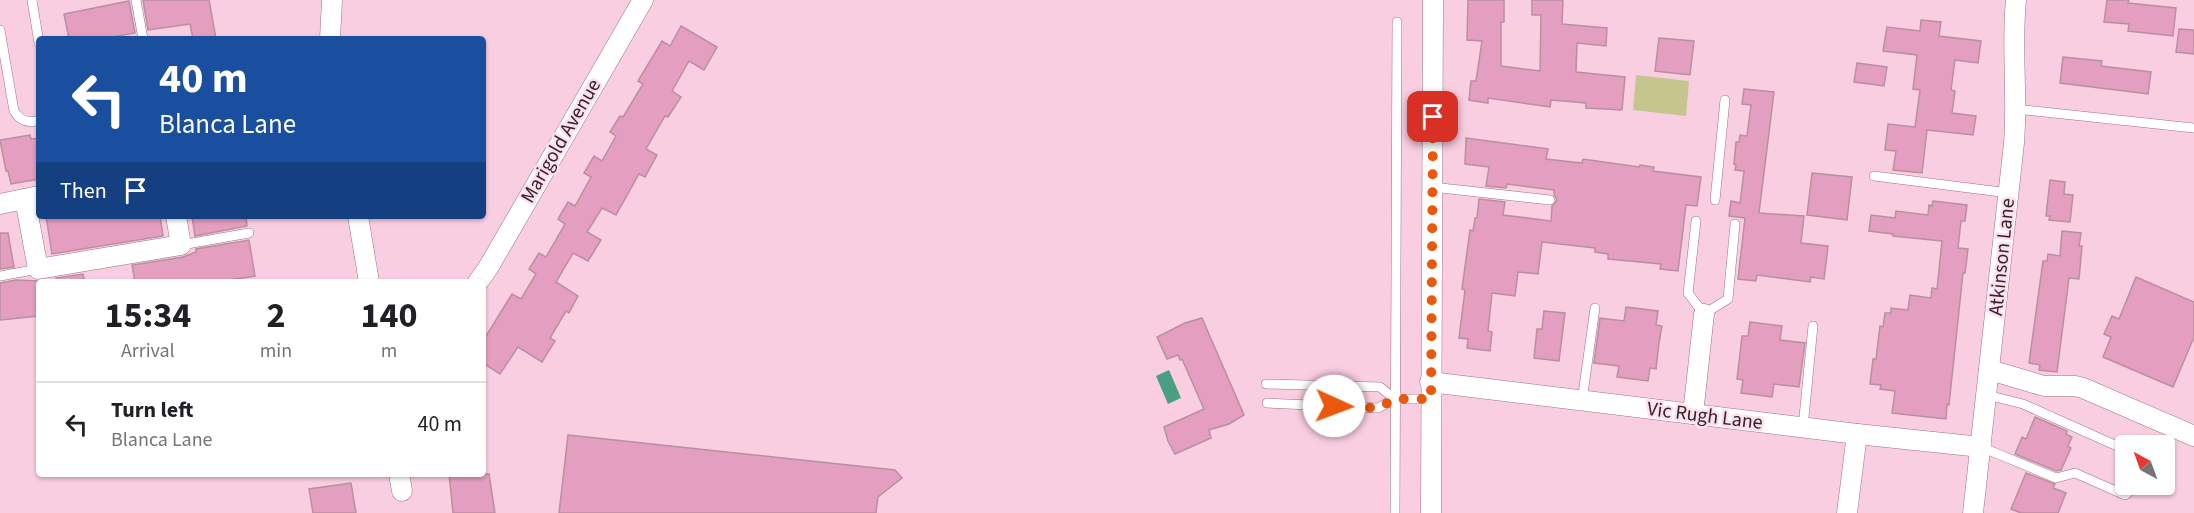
<!DOCTYPE html>
<html lang="en">
<head>
<meta charset="utf-8">
<style>
  body { margin:0; font-family:"Source Sans 3",sans-serif; background:#f2f2f2; color:#202124; height:100vh; display:flex; flex-direction:column; font-size:22px; white-space:nowrap }
  * { box-sizing:border-box; margin:0 }
  p { font-size:20px; color:#757577 }
  .icon { flex:none; width:33px; height:33px; fill:none; stroke:currentColor; stroke-width:2; stroke-linecap:round; stroke-linejoin:round }
  .map { position:relative; flex:1; overflow:hidden }
  .drawer { position:absolute; left:36px; top:279px; width:450px; height:198px; display:flex; flex-direction:column; background:#fff; border-radius:6px; box-shadow:0 2px 4px #0004 }
  .drawer>* { flex:none }
  .top-card { position:absolute; left:36px; top:36px; width:450px; height:183px; border-radius:6px; box-shadow:0 2px 4px #0004; background:#1a4fa0; color:#fff; overflow:hidden }
  .needle { width:39px; rotate:319deg }
  .controls { position:absolute; left:2115px; top:435px; display:grid; gap:12px }
  .controls a { display:grid; place-items:center; width:60px; height:60px; border-radius:6px; background:#fff; box-shadow:0 2px 4px #0004; font-size:30px }
  .pin { position:absolute; display:grid; place-items:center; width:51px; height:51px; color:#fff; margin:-26px; border-radius:12px; box-shadow:0 3px 9px #0006 }
  .me { position:absolute; width:66px; margin:-33px; rotate:92deg; stroke-linejoin:round; filter:drop-shadow(0 0 4px #0008) }
  .turn { display:flex; align-items:center; gap:21px; height:126px; padding:0 24px; font-size:27px }
  .turn .icon { width:78px; height:78px; stroke-width:2.5 }
  .turn b { display:block; font-size:42px; line-height:51px }
  .then { display:flex; align-items:center; height:57px; padding:0 24px; background:#0003; gap:12px; font-size:22px }
  .eta { display:flex; justify-content:space-evenly; align-items:center; height:102px; text-align:center }
  .eta b { font-size:36px; font-weight:700; line-height:42px }
  ul { padding:0; list-style:none }
  li { display:flex; align-items:center; gap:18px; height:84px; padding:0 24px; border-top:2px solid #e0e0e0 }
  li div { flex:1 }
  li b { display:block; font-size:22px }
  li em { font-style:normal }
  .map>svg:first-child { display:block }
</style>
</head>
<body>
<div class="map">
<svg width="2194" height="513" viewBox="0 0 2194 513">
  <rect width="100%" height="100%" fill="#facee1"/>
  <polygon fill="#c5c68e" points="1636,75 1689,81 1686,116 1633,110"/>
  <polygon fill="#4a9f83" points="1169,370 1181,398 1168,404 1156,376"/>
  <g fill="#e49ebf" stroke="#b98fa2" stroke-width="1.5">
    <polygon points="143,0 209,0 216,39 193,39 190,24 148,30"/>
    <polygon points="1468,0 1504,0 1504,22 1501,22 1501,66 1540,71 1541,15 1532,15 1532,0 1563,0 1562,24 1607,28 1606,46 1577,43 1576,72 1625,77 1622,110 1586,108 1586,103 1551,100 1550,107 1488,98 1488,103 1469,100 1471,81 1476,81 1482,41 1467,40"/>
    <polygon points="2107,0 2129,0 2128,3 2176,8 2173,36 2128,31 2129,24 2104,22"/>
    <polygon points="129,1 135,33 101,39 69,39 64,14"/>
    <polygon points="1921,20 1941,22 1939,36 1981,41 1978,63 1955,60 1951,90 1955,91 1952,113 1976,116 1973,135 1927,130 1922,173 1893,170 1896,151 1885,150 1888,124 1915,127 1920,90 1913,89 1917,55 1883,51 1887,27 1920,31"/>
    <polygon points="681,26 717,47 704,70 689,61 672,91 681,97 668,117 665,116 646,149 657,155 645,177 639,174 616,215 602,208 587,232 601,240 588,261 573,253 556,282 578,296 569,313 566,311 550,338 555,341 542,362 518,347 500,374 483,363 483,341 512,294 521,299 536,274 529,269 539,253 546,257 565,224 558,219 568,202 575,206 591,177 584,173 594,156 602,161 616,136 610,132 620,116 623,117 643,84 638,81 662,41 670,46"/>
    <polygon points="2179,29 2194,30 2194,54 2176,52"/>
    <polygon points="1659,38 1694,41 1690,75 1655,71"/>
    <polygon points="2063,57 2102,61 2101,66 2151,72 2148,94 2060,83"/>
    <polygon points="1857,63 1887,67 1884,86 1854,82"/>
    <polygon points="1744,89 1774,92 1759,213 1804,216 1801,243 1828,246 1824,279 1811,277 1810,282 1757,275 1756,281 1738,279 1745,218 1729,216 1731,201 1740,203 1744,171 1735,170 1736,165 1734,164 1736,142 1739,142 1740,135 1747,136 1751,105 1742,104"/>
    <polygon points="30,135 31,139 39,138 39,179 11,184 8,171 6,171 0,140"/>
    <polygon points="1466,138 1548,149 1546,159 1582,163 1583,159 1639,167 1640,165 1654,167 1653,171 1701,177 1697,206 1686,205 1678,271 1660,269 1661,264 1608,259 1608,254 1595,252 1595,248 1542,242 1538,274 1518,272 1515,296 1492,293 1488,331 1492,332 1490,351 1467,348 1468,339 1459,338 1465,290 1462,289 1470,230 1473,231 1475,218 1477,218 1479,199 1505,202 1503,215 1551,221 1552,206 1557,200 1554,194 1554,190 1507,184 1506,188 1486,186 1489,167 1465,164"/>
    <polygon points="1812,173 1852,177 1847,220 1807,215"/>
    <polygon points="2050,180 2065,182 2064,194 2073,195 2070,222 2049,220 2050,216 2046,216"/>
    <polygon points="1933,201 1967,205 1965,221 1961,221 1958,248 1968,249 1965,273 1963,273 1949,405 1947,404 1946,419 1892,413 1895,391 1880,389 1881,385 1870,384 1873,359 1876,359 1880,326 1883,327 1885,313 1891,313 1891,308 1908,310 1910,295 1931,298 1932,288 1937,289 1942,241 1893,236 1893,234 1869,231 1871,215 1895,218 1896,211 1928,215 1929,205 1932,206"/>
    <polygon points="46,216 160,216 163,236 52,254"/>
    <polygon points="192,216 246,216 247,226 195,236"/>
    <polygon points="2062,231 2081,233 2079,246 2082,246 2079,279 2069,278 2057,372 2039,370 2040,365 2029,363 2043,261 2047,261 2048,254 2060,256"/>
    <polygon points="0,233 8,233 14,267 0,269"/>
    <polygon points="249,240 255,276 216,282 135,282 132,265 183,257 196,252 196,249"/>
    <polygon points="83,274 85,282 57,282 56,278"/>
    <polygon points="2136,277 2194,302 2194,337 2173,387 2103,357 2111,337 2104,334 2112,316 2119,319"/>
    <polygon points="16,280 39,281 39,316 0,320 0,283"/>
    <polygon points="1626,307 1658,311 1656,325 1662,326 1659,343 1656,369 1650,368 1648,381 1617,377 1619,366 1594,363 1600,318 1624,321"/>
    <polygon points="1544,311 1565,313 1559,361 1534,358 1537,329 1542,329"/>
    <polygon points="1202,318 1244,415 1229,424 1209,430 1211,438 1175,454 1168,441 1164,427 1204,409 1182,359 1180,360 1178,355 1167,359 1157,337 1185,323"/>
    <polygon points="1750,322 1782,326 1780,340 1805,343 1799,387 1774,384 1772,397 1741,393 1743,380 1737,379 1740,354 1742,336 1748,336"/>
    <polygon points="2035,417 2067,431 2066,434 2072,437 2068,446 2071,448 2061,470 2056,471 2015,454 2022,437 2026,439"/>
    <polygon points="568,435 895,470 902,478 878,497 876,513 559,513"/>
    <polygon points="2026,473 2055,484 2053,488 2066,493 2058,513 2021,513 2011,509"/>
    <polygon points="449,474 489,474 495,513 453,513"/>
    <polygon points="351,483 356,513 313,513 309,489"/>
  </g>
  <g fill="none" stroke-linecap="round" stroke-linejoin="round">
    <g stroke="#9b7386" stroke-width="10">
      <g id="service">
        <polyline points="32,0 39,43"/>
        <polyline points="136,0 143,39"/>
        <path d="M0,30l14,81c6,10 14,13 25,9"/>
        <polyline points="2016,109 2194,128"/>
        <polyline points="1874,176 2009,193"/>
        <polyline points="1432,187 1550,200"/>
        <polyline points="1715,200 1725,100"/>
        <polyline points="1696,221 1688,293 1704,314 1728,299 1735,224"/>
        <polyline points="181,245 249,233"/>
        <polyline points="0,276 38,269"/>
        <polyline points="1266,384 1380,387 1395,399"/>
        <polyline points="1987,395 2023,404 2126,450"/>
        <polyline points="1582,401 1595,308"/>
        <polyline points="1267,403 1378,408 1395,399 1431,399"/>
        <polyline points="1803,427 1813,326"/>
        <polyline points="1981,447 2056,478 2075,473 2125,495 2139,484"/>
        <polyline points="1395,513 1397,22"/>
      </g>
    </g>
    <g stroke="#9b7386" stroke-width="21">
      <g id="minor">
        <polyline points="330,39 332,0"/>
        <polyline points="25,199 38,269 181,245 176,216"/>
        <polyline points="0,204 39,196"/>
        <polyline points="358,216 369,282"/>
        <polyline points="478,282 488,268 643,0"/>
        <polyline points="1990,370 2044,386 2075,386 2083,388 2194,436"/>
        <polyline points="1430,382 1857,434 1981,447"/>
        <polyline points="1693,414 1704,314"/>
        <polyline points="399,474 402,491"/>
        <polyline points="1431,513 1433,0"/>
        <polyline points="1847,513 1857,434"/>
        <path d="M1973,513l41,-370c4,-48 -3,-95 2,-143"/>
      </g>
    </g>
    <use href="#service" stroke="#fff" stroke-width="9"/>
    <use href="#minor" stroke="#fff" stroke-width="20"/>
  </g>
  <g fill="none" stroke-linecap="round" stroke-linejoin="round">
    <polyline stroke="#ea580c" stroke-width="10" stroke-dasharray="0 18" points="1334,406 1378,408 1395,399 1431,399 1433,117"/>
  </g>
  <g text-anchor="middle" dominant-baseline="central" stroke-width="5" stroke-linejoin="round" paint-order="stroke">
    <g font-size="20" fill="#34232b" stroke="#fce0ec">
      <text transform="translate(561 141) rotate(-60)">Marigold Avenue</text>
      <text transform="translate(2002 257) rotate(-84)">Atkinson Lane</text>
      <text transform="translate(1705 416) rotate(7)">Vic Rugh Lane</text>
    </g>
  </g>
</svg>
<div class="controls">
<a><svg class="needle" viewBox="-14 -14 28 28"><path d="M0-13l5 13h-10z" fill="#e53935"/><path d="M0 13l5-13h-10z" fill="#757577"/></svg></a>
</div>
<div class="pin" style="left:1433px;top:117px;background:#d93025"><svg class="icon" aria-label="arrive" viewBox="0 0 24 24"><path d="M6 21V4h12l-3 4 3 4H6"/></svg></div>
<svg class="me" style="left:1334px;top:406px" viewBox="-20 -20 40 40"><circle r="19" fill="#fff"/><path d="M0-13L10 11 0 6-10 11z" fill="#ea580c"/></svg>
<div class="top-card">
<div class="turn"><svg class="icon" aria-label="left" viewBox="0 0 24 24"><path d="M17 20v-9H6M10 6l-5 5 5 5"/></svg><div><b>40 m</b>Blanca Lane</div></div>
<div class="then">Then<svg class="icon" aria-label="arrive" viewBox="0 0 24 24"><path d="M6 21V4h12l-3 4 3 4H6"/></svg></div>
</div>
<section class="drawer">
<div class="eta">
<div><b>15:34</b><p>Arrival</p></div>
<div><b>2</b><p>min</p></div>
<div><b>140</b><p>m</p></div>
</div>
<ul>
<li><svg class="icon" aria-label="left" viewBox="0 0 24 24"><path d="M17 20v-9H6M10 6l-5 5 5 5"/></svg><div><b>Turn left</b><p>Blanca Lane</p></div><em>40 m</em></li>
</ul>
</section>
</div>
</body>
</html>
